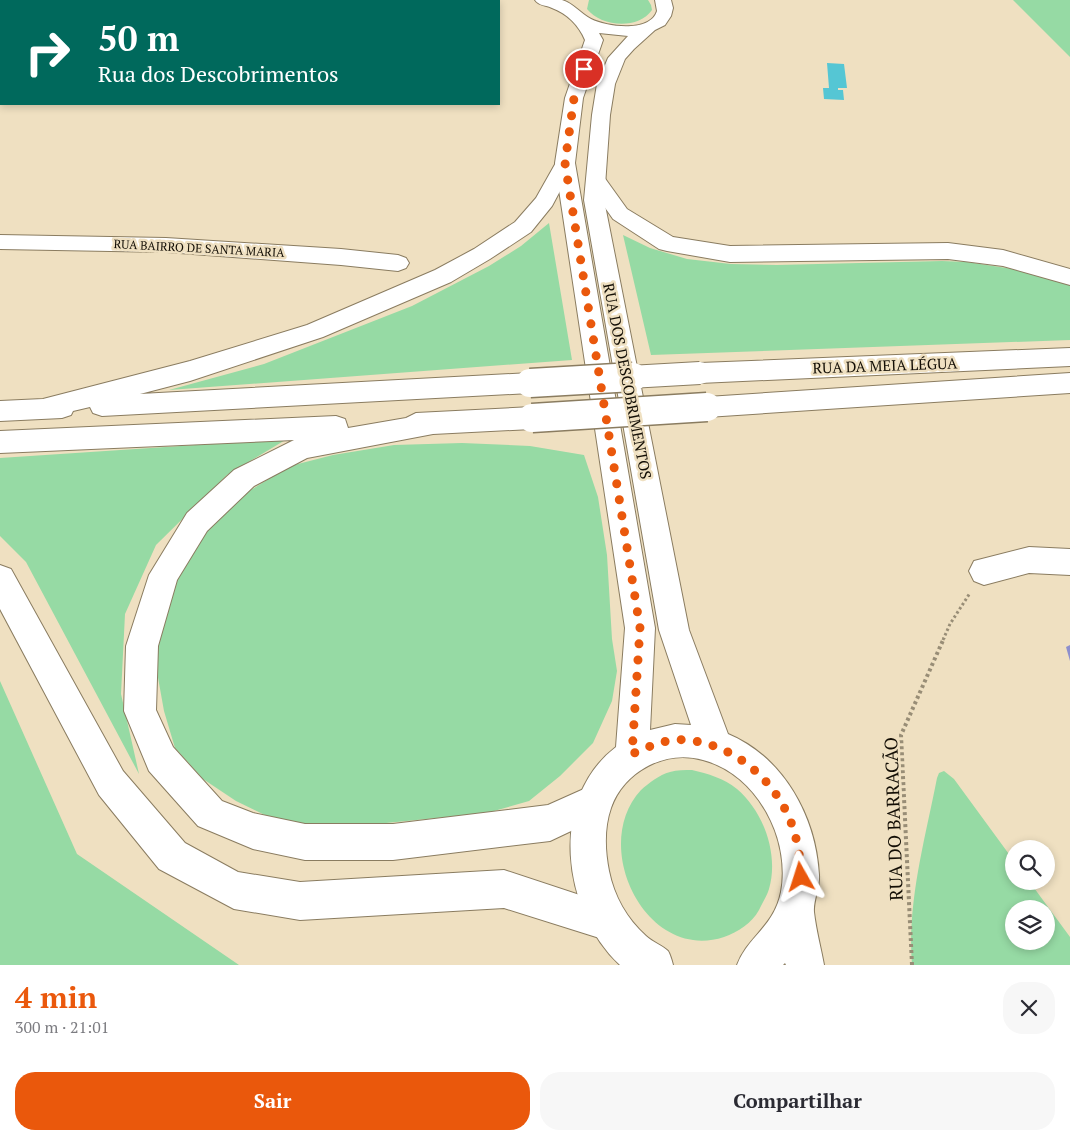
<!DOCTYPE html>
<html lang="pt">
<head>
<meta charset="utf-8">
<style>
  body { margin:0; font-family:"PT Serif",serif; background:#f7f7f7; color:#2b2b33; height:100vh; display:flex; flex-direction:column; font-size:19px; white-space:nowrap }
  * { box-sizing:border-box; margin:0 }
  p { font-size:16px; color:#7c7c81 }
  .icon { flex:none; width:28px; height:28px; fill:none; stroke:currentColor; stroke-width:2; stroke-linecap:round; stroke-linejoin:round }
  .map { position:relative; height:965px; overflow:hidden }
  .drawer { display:flex; flex-direction:column; background:#fff; flex:1 }
  .drawer>* { flex:none }
  .banner { position:absolute; left:0px; top:0px; width:500px; height:105px; box-shadow:0 2px 8px #0003; background:#00695c; color:#fff; overflow:hidden }
  .fabs { position:absolute; left:1005px; top:840px; display:grid; gap:10px }
  .fabs a { display:grid; place-items:center; width:50px; height:50px; border-radius:50%; background:#fff; box-shadow:0 2px 8px #0003; font-size:25px }
  .pin { position:absolute; display:grid; place-items:center; width:42px; height:42px; color:#fff; margin:-21px; border:2px solid #fff; border-radius:50%; box-shadow:0 1px 5px #0007 }
  .me { position:absolute; width:55px; margin:-28px; rotate:354deg; stroke-linejoin:round; filter:drop-shadow(0 0 4px #0008) }
  .turn { display:flex; align-items:center; gap:18px; height:105px; padding:0 15px; font-size:22px }
  .turn .icon { width:65px; height:65px; stroke-width:2.5 }
  .turn b { display:block; font-size:35px; line-height:42px }
  .round { display:grid; place-items:center; flex:none; width:52px; height:52px; border-radius:20px; background:#f7f7f7 }
  .overview { display:flex; align-items:center; justify-content:space-between; height:85px; padding:0 15px }
  h1 { font-size:30px; font-weight:700; line-height:38px; color:#ea580c }
  .button { display:flex; gap:10px; margin-top:auto; padding:10px 15px }
  .button a { flex:1; height:58px; border-radius:20px; background:#ea580c; color:#fff; font-size:20px; font-weight:700; line-height:58px; text-align:center }
  .button a+a { background:#f7f7f7; color:#2b2b33 }
  .map>svg:first-child { display:block }
</style>
</head>
<body>
<div class="map">
<svg width="1070" height="965" viewBox="0 0 1070 965">
  <rect width="100%" height="100%" fill="#efe0c1"/>
  <g fill="#96daa4" fill-rule="evenodd">
    <path d="M589,0h59l3,5 1,5c-14,20 -51,17 -65,-1z"/>
    <polygon points="1013,0 1070,0 1070,57"/>
    <polygon points="549,223 572,360 169,390 264,364 412,306 489,266 521,246"/>
    <polygon points="623,235 650,248 687,259 731,264 777,265 942,261 967,262 1019,270 1070,285 1070,340 651,355"/>
    <polygon points="287,439 227,475 156,545 125,614 121,694 139,774 26,562 0,536 0,458"/>
    <polygon points="462,443 530,446 584,455 598,497 607,555 612,639 617,671 612,701 593,743 560,776 529,801 487,813 366,825 313,825 271,818 236,801 203,779 175,748 164,711 157,672 158,636 181,564 203,533 228,504 290,466 333,455 394,445"/>
    <polygon points="0,681 77,854 239,965 0,965"/>
    <path d="M692,770c16,4 32,8 45,19 27,23 42,66 32,100 -2,7 -7,14 -10,21 -7,13 -21,22 -35,27 -78,26 -135,-91 -83,-147 8,-7 18,-15 29,-18 7,-2 15,-2 22,-2z"/>
    <path d="M944,771l10,8 60,82v20h15l41,56v28h-158c-5,-63 13,-125 25,-187l2,-5zM1014,909h32v32h-32z"/>
  </g>
  <polygon fill="#55c6d4" points="827,63 844,64 847,88 838,88 838,90 843,90 844,100 824,99 823,88 829,88"/>
  <g fill="none" stroke-linecap="round" stroke-linejoin="round">
    <g stroke="#8a7c60" stroke-width="2">
      <g id="street">
        <rect x="0" y="10" width="1" height="10"/>
        <polygon points="0,235 166,238 341,249 398,255 406,258 409,263 406,268 398,271 341,265 166,252 0,249"/>
        <polygon points="1029,547 1070,549 1070,575 1029,573 984,585 974,581 969,571 974,561"/>
      </g>
    </g>
    <g stroke="#8a7c60" stroke-width="2">
      <path id="primary" d="M535,0c8,0 19,0 27,0 11,3 19,14 29,19 16,8 59,14 66,-8l-2,-11h16l2,8 -2,8 -6,9 -10,5 -21,19 -9,10 -10,25 -5,31 -6,85 85,430 39,104c55,23 88,82 91,141 1,12 -6,26 -5,37 2,18 7,36 10,53h-38l-1,-2 -2,2h-46c11,-29 37,-38 44,-73 10,-53 -24,-118 -78,-132 -37,-11 -79,11 -92,48 -7,20 -6,43 -2,63 5,25 18,48 37,65 6,6 16,9 22,15 2,3 4,10 5,14h-53c-58,-54 -72,-166 -4,-218l9,-119 -70,-465 10,-65 20,-58c-6,-14 -17,-26 -33,-32 -6,-3 -13,-2 -17,-8zM599,33l29,3 -20,22 -11,26 -5,31 -8,85 75,430 32,95 -16,-1 -25,6 5,-102 -80,-465 8,-65 20,-58z"/>
    </g>
    <g stroke="#8a7c60" stroke-width="2">
      <g id="highway">
        <polygon points="565,157 572,159 575,163 552,206 531,232 490,259 451,282 323,337 190,381 140,394 530,373 539,376 543,383 539,390 530,393 102,416 93,413 90,407 73,411 71,415 62,418 0,421 0,401 43,399 190,361 307,325 435,270 474,249 515,222 536,198 558,159"/>
        <polygon points="597,176 604,177 627,209 673,237 730,246 948,243 1003,250 1070,269 1070,285 1003,266 948,259 730,262 667,251 659,249 613,219 587,182 590,177"/>
        <polygon points="1070,348 1070,366 700,383 691,380 688,373 691,366 700,363"/>
        <polygon points="1070,373 1070,393 707,417 698,414 694,407 698,400 707,397"/>
        <polygon points="532,407 541,411 545,418 541,425 532,429 433,434 307,458 254,486 207,531 177,580 158,646 156,710 173,747 222,801 253,813 305,824 393,824 548,805 595,784 607,790 613,802 607,814 550,841 393,860 305,860 253,849 198,826 149,771 124,711 126,646 149,575 187,513 234,470 294,440 0,453 0,431 336,416 345,419 348,428 406,418 416,413"/>
        <polygon points="0,565 11,569 123,771 185,843 238,872 300,882 504,870 622,909 628,922 622,935 609,941 504,908 300,920 234,909 159,869 99,795 0,609"/>
      </g>
    </g>
    <polyline stroke="#988d76" stroke-width="3" stroke-dasharray="2.5 2.5" stroke-linecap="butt" points="943,640 950,624 970,593"/>
    <polyline stroke="#988d76" stroke-width="4" stroke-dasharray="3 3" stroke-linecap="butt" points="912,965 901,735 944,638"/>
    <use href="#street" fill="#fff" fill-rule="evenodd"/>
    <use href="#primary" fill="#fff" fill-rule="evenodd"/>
    <use href="#highway" fill="#fff" fill-rule="evenodd"/>
    <g stroke="#8a7c60" stroke-width="24" stroke-linecap="butt">
      <polyline id="highway-bridge-far1" points="612,378 700,373"/>
    </g>
    <g stroke="#8a7c60" stroke-width="31" stroke-linecap="butt">
      <g id="highway-bridge">
        <polyline points="530,383 633,377"/>
        <polyline points="532,418 707,407"/>
      </g>
    </g>
    <use href="#highway-bridge-far1" stroke="#fff" stroke-width="22"/>
    <use href="#highway-bridge" stroke="#fff" stroke-width="28"/>
  </g>
  <polygon fill="#8d8fcd" points="1070,645 1070,661 1066,647"/>
  <g fill="none" stroke-linecap="round" stroke-linejoin="round">
    <path stroke="#ea580c" stroke-width="9" stroke-dasharray="0 16.2" d="M584,69l-10,29 -9,65 75,465 -8,126c18,-8 35,-16 55,-14 54,5 100,51 110,103 3,11 3,23 4,34"/>
  </g>
  <g text-anchor="middle" dominant-baseline="central" stroke-width="5" stroke-linejoin="round" paint-order="stroke">
    <g font-size="12" fill="#130e05" stroke="#efe0c1">
      <text transform="translate(199 248) rotate(3)">RUA BAIRRO DE SANTA MARIA</text>
    </g>
    <g font-size="15" fill="#130e05" stroke="#efe0c1">
      <text transform="translate(885 365) rotate(-2)">RUA DA MEIA LÉGUA</text>
      <text transform="translate(628 381) rotate(79)">RUA DOS DESCOBRIMENTOS</text>
    </g>
    <g font-size="18" fill="#130e05" stroke="#efe0c1">
      <text transform="translate(893 819) rotate(-92)">RUA DO BARRACÃO</text>
    </g>
  </g>
</svg>
<div class="fabs">
<a><svg class="icon" aria-label="search" viewBox="0 0 24 24"><circle cx="10" cy="10" r="6"/><path d="M15 15l6 6"/></svg></a>
<a><svg class="icon" aria-label="layers" viewBox="0 0 24 24"><path d="M12 4l9 5-9 5-9-5zM3 14l9 5 9-5"/></svg></a>
</div>
<div class="pin" style="left:584px;top:69px;background:#d93025"><svg class="icon" aria-label="arrive" viewBox="0 0 24 24"><path d="M6 21V4h12l-3 4 3 4H6"/></svg></div>
<svg class="me" style="left:801px;top:877px" viewBox="-20 -20 40 40"><path d="M0-17L14 15 0 8-14 15z" fill="#ea580c" stroke="#fff" stroke-width="4"/></svg>
<div class="banner">
<div class="turn"><svg class="icon" aria-label="right" viewBox="0 0 24 24"><path d="M7 20v-9h11M14 6l5 5-5 5"/></svg><div><b>50 m</b>Rua dos Descobrimentos</div></div>
</div>
</div>
<section class="drawer">
<div class="overview"><div><h1>4 min</h1><p>300 m · 21:01</p></div><a class="round"><svg class="icon" aria-label="close" viewBox="0 0 24 24"><path d="M6 6l12 12M18 6L6 18"/></svg></a></div>
<div class="button"><a>Sair</a><a>Compartilhar</a></div>
</section>
</body>
</html>
